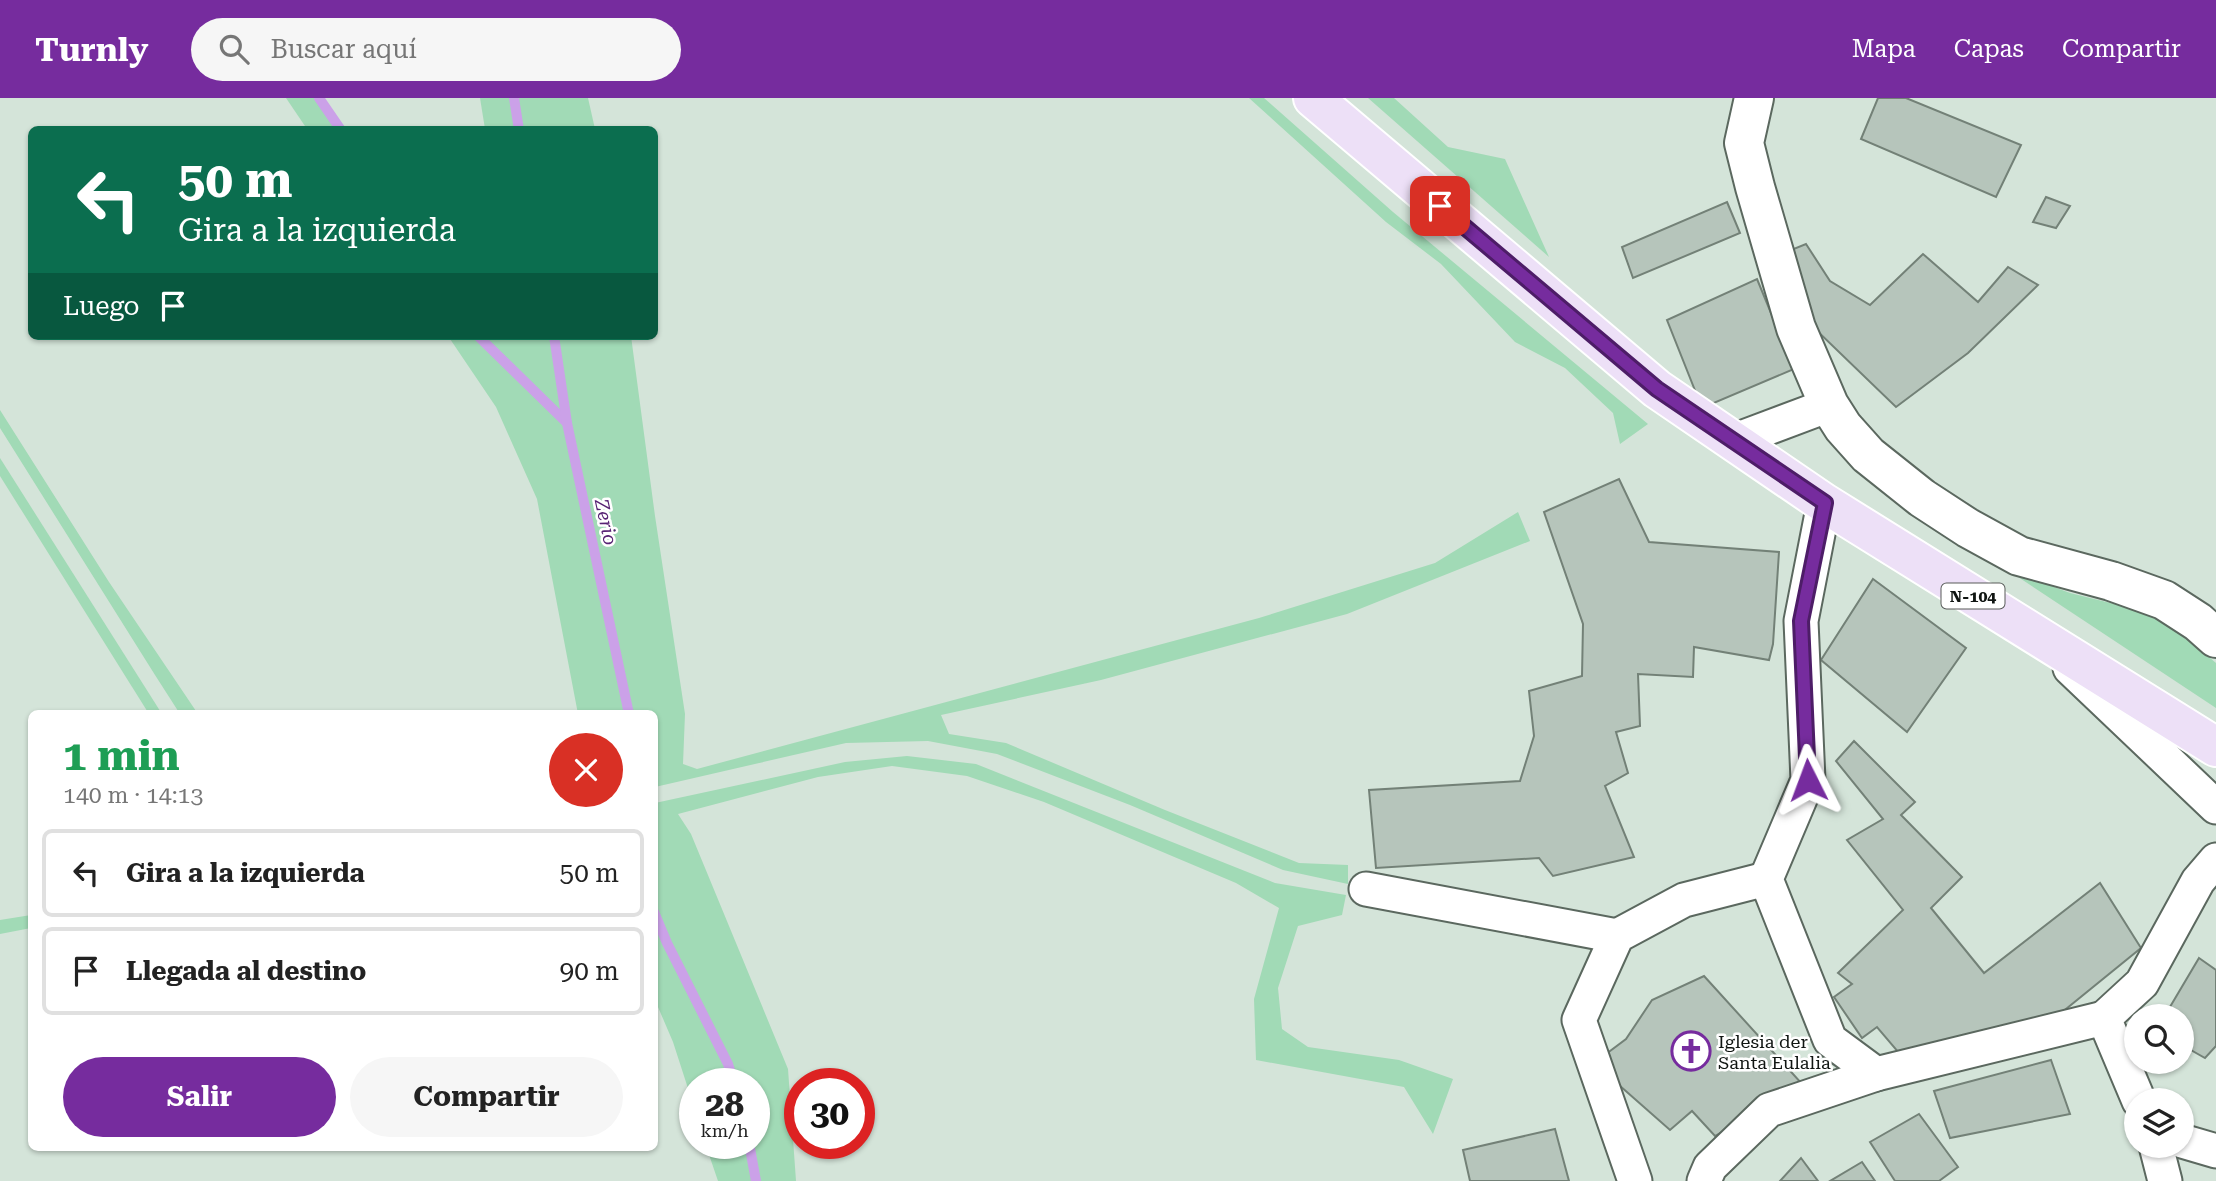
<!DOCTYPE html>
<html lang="es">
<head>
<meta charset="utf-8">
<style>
  body { margin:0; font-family:"Roboto Serif",serif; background:#f6f6f6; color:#222; height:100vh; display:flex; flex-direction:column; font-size:26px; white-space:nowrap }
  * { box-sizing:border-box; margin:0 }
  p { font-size:23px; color:#767676 }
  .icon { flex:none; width:38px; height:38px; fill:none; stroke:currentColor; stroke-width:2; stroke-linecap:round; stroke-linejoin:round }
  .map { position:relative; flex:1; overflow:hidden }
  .panel { position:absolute; left:28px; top:612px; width:630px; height:441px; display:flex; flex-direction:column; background:#fff; border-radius:10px; box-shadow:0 2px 5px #0004 }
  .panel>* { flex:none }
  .guide { position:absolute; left:28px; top:28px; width:630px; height:214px; border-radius:10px; box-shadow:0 2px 5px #0004; background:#0b6e4f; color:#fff; overflow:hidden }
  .fabs { position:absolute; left:2124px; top:906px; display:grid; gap:14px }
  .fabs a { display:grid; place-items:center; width:70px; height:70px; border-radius:50%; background:#fff; box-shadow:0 2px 5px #0004; font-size:35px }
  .speed { position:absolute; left:679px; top:970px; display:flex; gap:14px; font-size:35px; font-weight:700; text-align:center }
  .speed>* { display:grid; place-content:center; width:91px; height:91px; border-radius:50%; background:#fff; box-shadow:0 2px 5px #0004; line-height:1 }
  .speed small { font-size:18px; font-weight:400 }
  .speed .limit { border:10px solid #d22; background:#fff; color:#111 }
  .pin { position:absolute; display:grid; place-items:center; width:60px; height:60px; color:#fff; margin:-30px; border-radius:14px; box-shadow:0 4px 10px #0006 }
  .me { position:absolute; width:77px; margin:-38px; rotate:357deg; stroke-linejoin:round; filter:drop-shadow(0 0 5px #0008) }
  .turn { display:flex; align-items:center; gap:24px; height:147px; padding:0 35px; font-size:32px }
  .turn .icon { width:91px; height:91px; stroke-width:2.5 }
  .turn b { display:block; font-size:49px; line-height:60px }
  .then { display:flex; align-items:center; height:66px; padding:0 35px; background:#0003; gap:14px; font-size:26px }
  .round { display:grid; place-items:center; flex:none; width:74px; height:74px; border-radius:37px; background:#f6f6f6 }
  .headline { display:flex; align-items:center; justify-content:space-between; height:119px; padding:0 35px }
  h1 { font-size:42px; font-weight:700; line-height:52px; color:#1e9e55 }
  .action { display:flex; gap:14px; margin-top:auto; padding:14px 35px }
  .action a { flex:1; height:80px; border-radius:42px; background:#762c9e; color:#fff; font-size:28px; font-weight:700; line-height:80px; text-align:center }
  .action a+a { background:#f6f6f6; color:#222 }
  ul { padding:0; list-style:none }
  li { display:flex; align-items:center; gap:21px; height:88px; margin:0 14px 10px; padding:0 21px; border:4px solid #e0e0e0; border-radius:10px }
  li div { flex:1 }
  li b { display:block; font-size:26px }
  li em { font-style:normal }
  header { display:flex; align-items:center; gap:42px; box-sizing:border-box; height:98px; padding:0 35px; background:#762c9e; color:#fff }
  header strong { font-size:33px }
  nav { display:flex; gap:38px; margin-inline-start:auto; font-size:24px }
  .search { width:490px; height:63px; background:#f6f6f6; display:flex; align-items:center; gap:18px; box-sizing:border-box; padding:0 24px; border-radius:38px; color:#767676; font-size:26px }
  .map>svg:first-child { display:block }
</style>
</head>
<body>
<header>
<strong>Turnly</strong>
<div class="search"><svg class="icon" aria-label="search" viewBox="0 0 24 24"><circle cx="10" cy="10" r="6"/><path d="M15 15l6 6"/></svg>Buscar aquí</div>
<nav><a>Mapa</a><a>Capas</a><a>Compartir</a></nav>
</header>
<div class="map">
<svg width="2216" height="1083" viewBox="0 0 2216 1083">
  <rect width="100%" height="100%" fill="#d4e4d9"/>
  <g fill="#a1dab6">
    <polygon points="286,0 323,0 344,31 307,31"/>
    <polygon points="480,0 588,0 595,31 485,31"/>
    <polygon points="1249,0 1264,0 1393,114 1648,326 1620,346 1613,315 1565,270 1515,244 1441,166 1386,124"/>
    <polygon points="1368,0 1394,0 1448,49 1505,61 1549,159"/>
    <polygon points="448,238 631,238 655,418 685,616 683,666 697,671 1259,520 1435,465 1518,414 1530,443 1347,516 1101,582 941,617 949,636 1006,645 1165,712 1299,765 1348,767 1348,786 1283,772 1130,707 997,656 928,643 846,645 655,689 654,616 578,616 537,401 496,309"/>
    <polygon points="0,312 109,484 198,616 180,616 155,577 0,330"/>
    <polygon points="0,360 162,616 149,616 0,378"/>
    <polygon points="2006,471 2070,495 2159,517 2216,565 2216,610"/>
    <polygon points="907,658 976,666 1275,785 1346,797 1342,817 1298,828 1278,890 1282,931 1308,949 1399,962 1453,981 1433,1036 1404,989 1256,962 1254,901 1279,810 1236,785 1044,704 967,678 892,668 818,679 678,716 691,736 788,971 796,1083 718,1083 705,1045 754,1045 754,985 695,985 695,1012 673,944 655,902 655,705 845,664"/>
    <polygon points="31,817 31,830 0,836 0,822"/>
  </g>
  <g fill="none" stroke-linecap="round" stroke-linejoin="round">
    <g stroke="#cba1e8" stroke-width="10">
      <polyline points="319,0 341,32"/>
      <polyline points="514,0 519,32"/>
      <polyline points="478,238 567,325"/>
      <polyline points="554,238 567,325 629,616"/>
      <polyline points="654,814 667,845 728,966 734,985"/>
      <polyline points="749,1045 756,1083"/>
    </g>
  </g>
  <g fill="#b6c5bb" stroke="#738177" stroke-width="2">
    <polygon points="1878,0 1906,0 2021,47 1996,99 1861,41"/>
    <polygon points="2046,99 2070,108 2056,130 2033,124"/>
    <polygon points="1727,104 1740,135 1633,180 1622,149"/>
    <polygon points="1806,146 1830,183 1870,207 1923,156 1978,204 2008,169 2038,187 1968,255 1896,309 1811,227 1791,152"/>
    <polygon points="1757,181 1794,271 1702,310 1667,222"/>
    <polygon points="1619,381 1649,444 1779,454 1773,546 1769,562 1694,549 1693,579 1638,576 1640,628 1616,634 1628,675 1605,688 1634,759 1553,778 1539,760 1376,770 1369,692 1520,683 1534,638 1529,593 1582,578 1583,526 1544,414"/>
    <polygon points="1873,481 1966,550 1907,634 1821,562"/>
    <polygon points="1854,643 1915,704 1901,717 1962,779 1931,810 1984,875 2100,785 2141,850 2034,937 1910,968 1877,929 1862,940 1834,899 1852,886 1838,875 1903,812 1847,742 1883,721 1836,663"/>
    <polygon points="2199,860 2216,872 2216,948 2205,960 2182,947 2182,919 2164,919"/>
    <polygon points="1704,878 1803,987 1715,1038 1692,1013 1670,1032 1594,965 1626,941 1652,902"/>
    <polygon points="2051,962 2070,1016 1950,1040 1934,993"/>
    <polygon points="1919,1016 1958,1069 1939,1083 1895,1083 1870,1044"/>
    <polygon points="1555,1031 1569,1083 1470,1083 1463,1052"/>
    <polygon points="1801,1060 1818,1083 1780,1083"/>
    <polygon points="1862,1064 1875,1083 1830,1083"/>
  </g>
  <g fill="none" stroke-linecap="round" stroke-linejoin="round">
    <g stroke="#5b685f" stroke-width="37">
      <g id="minor">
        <polyline points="1733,343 1829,307"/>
        <polyline points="1824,405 1801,523 1808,682 1766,781 1830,942 1876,976 2104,920"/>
        <polyline points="2070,570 2216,709"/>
        <polyline points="1366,791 1617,838"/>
        <polyline points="2139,1003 2104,920 2142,885 2198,783 2216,762"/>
        <polyline points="2182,1043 2216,1053"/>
        <polyline points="2156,1048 2165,1083"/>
        <polyline points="1635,1083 1579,922 1617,838 1684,802 1766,781"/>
        <polyline points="1704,1083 1710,1069 1769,1012 1876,976"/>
      </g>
    </g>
    <g stroke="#5b685f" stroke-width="42">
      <polyline id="tertiary" points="1754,0 1744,45 1755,89 1796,230 1829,307 1843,329 1868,357 1922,400 1968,430 2019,458 2111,483 2164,502 2198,524 2216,540"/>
    </g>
    <g stroke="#fff" stroke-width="42">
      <polyline id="primary" points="1313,0 1657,291 1824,405 2216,649"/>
    </g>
    <use href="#minor" stroke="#fff" stroke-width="33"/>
    <use href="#tertiary" stroke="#fff" stroke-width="38"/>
    <use href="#primary" stroke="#ede0f7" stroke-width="38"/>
  </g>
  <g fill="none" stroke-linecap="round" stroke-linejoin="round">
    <g stroke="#4d1d67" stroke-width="18">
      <polyline id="route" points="1440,108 1657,291 1825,405 1801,523 1808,682"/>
    </g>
    <use href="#route" stroke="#762c9e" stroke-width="12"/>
  </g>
  <defs>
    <g id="church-ring" transform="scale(2.0125)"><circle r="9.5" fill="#fff" stroke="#762c9e" stroke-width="1.5"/><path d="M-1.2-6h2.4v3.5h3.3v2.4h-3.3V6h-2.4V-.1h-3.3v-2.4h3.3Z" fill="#762c9e"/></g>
  </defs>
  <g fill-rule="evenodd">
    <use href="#church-ring" x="1691" y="953"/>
  </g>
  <g text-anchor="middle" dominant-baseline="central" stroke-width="5" stroke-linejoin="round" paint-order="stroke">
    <rect fill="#fff" stroke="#585b59" stroke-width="2" x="1941.5" y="485.5" width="63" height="25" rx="5"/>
    <g font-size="16" font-weight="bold" fill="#101512">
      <text x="1973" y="498">N-104</text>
    </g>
    <g font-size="18" fill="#101512" stroke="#fff" text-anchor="start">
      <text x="1718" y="943">Iglesia der<tspan x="1718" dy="21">Santa Eulalia</tspan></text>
    </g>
    <g font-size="19" font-style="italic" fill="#572274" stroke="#fff">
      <text transform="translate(606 424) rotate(78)">Zerio</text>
    </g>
  </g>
</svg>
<div class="fabs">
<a><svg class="icon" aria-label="search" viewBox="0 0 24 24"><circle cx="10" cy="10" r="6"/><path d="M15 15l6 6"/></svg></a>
<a><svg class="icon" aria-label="layers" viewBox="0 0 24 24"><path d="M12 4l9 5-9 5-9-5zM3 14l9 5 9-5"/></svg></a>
</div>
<div class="speed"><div>28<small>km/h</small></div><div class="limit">30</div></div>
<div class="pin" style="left:1440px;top:108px;background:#d93025"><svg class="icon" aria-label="arrive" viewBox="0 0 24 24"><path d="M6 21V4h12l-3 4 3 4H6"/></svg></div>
<svg class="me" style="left:1808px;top:682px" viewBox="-20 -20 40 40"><path d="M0-17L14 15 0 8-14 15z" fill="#762c9e" stroke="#fff" stroke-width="4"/></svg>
<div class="guide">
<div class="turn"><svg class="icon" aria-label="left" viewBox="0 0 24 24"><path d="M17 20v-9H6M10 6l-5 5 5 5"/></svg><div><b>50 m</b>Gira a la izquierda</div></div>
<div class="then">Luego<svg class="icon" aria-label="arrive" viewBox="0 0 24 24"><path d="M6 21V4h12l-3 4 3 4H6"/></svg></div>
</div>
<section class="panel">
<div class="headline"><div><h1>1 min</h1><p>140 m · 14:13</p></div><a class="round" style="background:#d93025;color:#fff"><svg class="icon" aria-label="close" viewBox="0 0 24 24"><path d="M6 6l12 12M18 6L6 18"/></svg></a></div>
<ul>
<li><svg class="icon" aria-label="left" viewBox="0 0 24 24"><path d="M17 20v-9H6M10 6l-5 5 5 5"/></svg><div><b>Gira a la izquierda</b></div><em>50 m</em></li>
<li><svg class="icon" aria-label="arrive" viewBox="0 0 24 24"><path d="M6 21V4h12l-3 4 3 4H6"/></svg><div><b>Llegada al destino</b></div><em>90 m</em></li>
</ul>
<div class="action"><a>Salir</a><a>Compartir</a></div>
</section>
</div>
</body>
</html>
